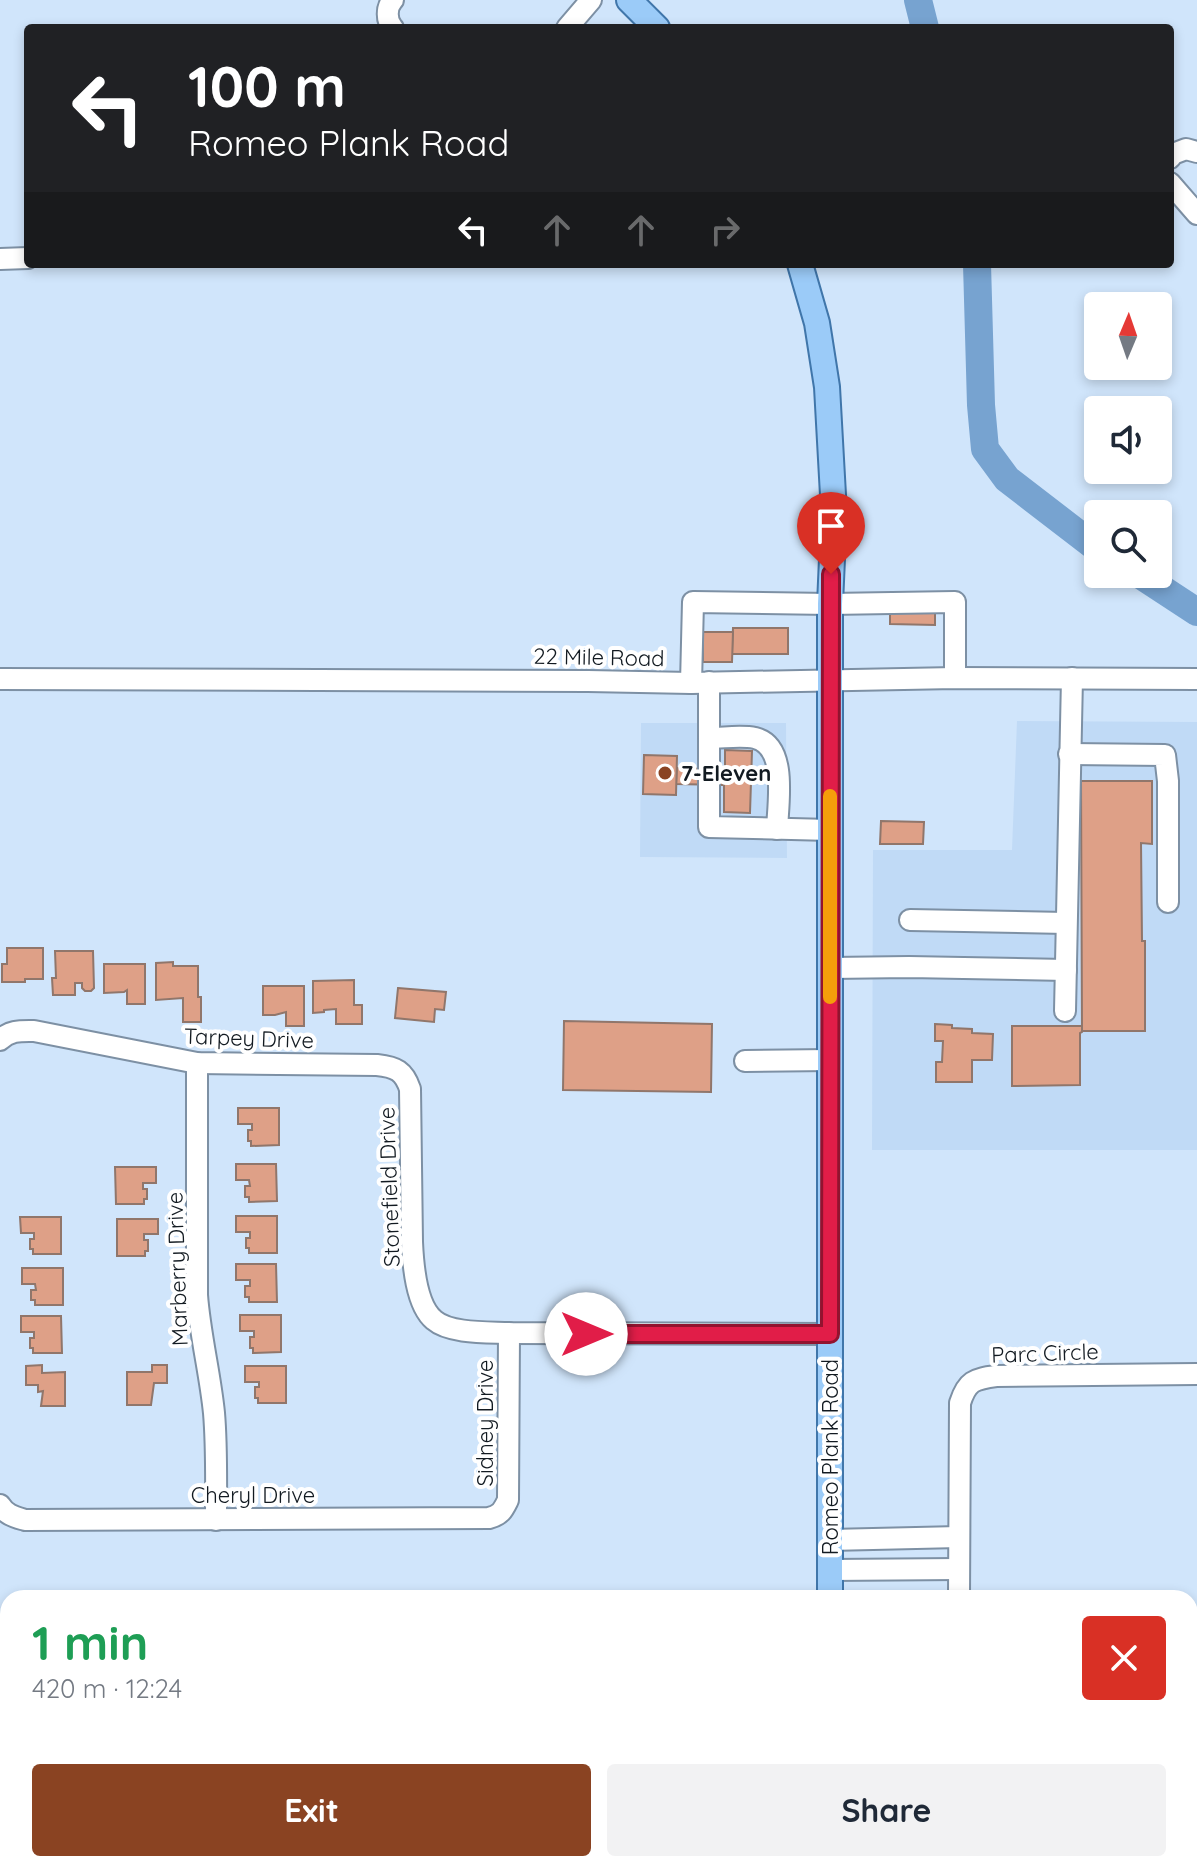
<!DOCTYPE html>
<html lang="en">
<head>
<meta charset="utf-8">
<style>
  body { margin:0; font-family:Quicksand,sans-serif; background:#f2f2f3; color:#1f2937; height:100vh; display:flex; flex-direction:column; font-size:30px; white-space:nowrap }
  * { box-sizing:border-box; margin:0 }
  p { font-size:26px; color:#747a83 }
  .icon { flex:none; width:44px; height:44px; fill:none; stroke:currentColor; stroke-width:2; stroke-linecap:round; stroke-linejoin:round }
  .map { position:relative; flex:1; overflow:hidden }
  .panel { position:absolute; left:0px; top:1590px; width:1198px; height:282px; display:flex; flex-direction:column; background:#fff; border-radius:24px 24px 0 0; box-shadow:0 4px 12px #0003 }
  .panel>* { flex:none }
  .top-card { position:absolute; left:24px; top:24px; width:1150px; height:244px; border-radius:8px; box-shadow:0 4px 12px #0003; background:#202124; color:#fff; overflow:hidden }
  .needle { width:52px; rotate:2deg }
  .controls { position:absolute; left:1084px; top:292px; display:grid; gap:16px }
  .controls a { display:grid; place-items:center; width:88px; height:88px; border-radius:8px; background:#fff; box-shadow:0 4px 12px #0003; font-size:40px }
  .pin { position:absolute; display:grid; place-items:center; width:68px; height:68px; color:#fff; margin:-82px -34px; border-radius:50% 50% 50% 0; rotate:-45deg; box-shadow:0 0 8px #0007 }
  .pin .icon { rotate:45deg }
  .me { position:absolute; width:88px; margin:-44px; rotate:90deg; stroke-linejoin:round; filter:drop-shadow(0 0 6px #0008) }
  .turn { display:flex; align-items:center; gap:28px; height:168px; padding:0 32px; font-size:36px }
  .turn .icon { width:104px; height:104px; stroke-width:2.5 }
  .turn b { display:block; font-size:56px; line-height:68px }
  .lanes { display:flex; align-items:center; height:76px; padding:0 32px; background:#0003; justify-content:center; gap:40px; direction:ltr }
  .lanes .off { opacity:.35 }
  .round { display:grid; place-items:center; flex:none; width:84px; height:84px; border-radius:8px; background:#f2f2f3 }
  .headline { display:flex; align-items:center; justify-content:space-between; height:136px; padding:0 32px }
  h1 { font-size:48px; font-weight:800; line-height:60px; color:#1e9e55 }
  .cta { display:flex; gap:16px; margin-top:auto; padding:16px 32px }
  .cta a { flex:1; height:92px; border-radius:8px; background:#8a4322; color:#fff; font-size:32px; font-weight:800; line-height:92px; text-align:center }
  .cta a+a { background:#f2f2f3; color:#1f2937 }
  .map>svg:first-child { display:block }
</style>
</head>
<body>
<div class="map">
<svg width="1197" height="1871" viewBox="0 0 1197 1871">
  <rect width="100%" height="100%" fill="#d0e5fb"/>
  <g fill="#c0daf6">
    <polygon points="1017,721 1197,722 1197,1150 872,1150 873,850 1012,850"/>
    <polygon points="641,723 786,723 787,858 640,857"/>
    <polygon points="0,1635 8,1635 8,1864 662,1864 662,1871 0,1871"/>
  </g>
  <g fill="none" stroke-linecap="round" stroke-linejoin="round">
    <g stroke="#77a3d0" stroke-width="28">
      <polyline points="918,0 925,28"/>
      <polyline points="977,264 981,405 985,449 1007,479 1098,549"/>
      <polyline points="1139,574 1197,612"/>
    </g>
  </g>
  <g fill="#dea087" stroke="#90766b" stroke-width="2">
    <polygon points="890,610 935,611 935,625 890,624"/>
    <polygon points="733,628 788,628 788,654 732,654"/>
    <polygon points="703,632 733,632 732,662 703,662"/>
    <polygon points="725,750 752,751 750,813 724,812 724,785 676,784 677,768 725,769"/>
    <polygon points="644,755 677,756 676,795 643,794"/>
    <polygon points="1081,781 1152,781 1152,844 1141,843 1142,941 1145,941 1145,1031 1082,1031"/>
    <polygon points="881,821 924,822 923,844 880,844"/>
    <polygon points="7,948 43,948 43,979 25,979 25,982 2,982 2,964 7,964"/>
    <polygon points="55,951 93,951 94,988 91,991 85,991 82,988 82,983 75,983 75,995 53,995 52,978 56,978"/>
    <polygon points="173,962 173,966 198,966 198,997 201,997 201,1022 183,1022 183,998 156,1000 156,963"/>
    <polygon points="104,964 145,964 145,1004 127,1004 127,990 124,992 104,993"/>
    <polygon points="354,980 354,1005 362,1005 362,1024 336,1024 336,1009 324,1010 324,1012 313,1013 313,981"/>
    <polygon points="263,986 304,986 304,1026 286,1026 286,1012 275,1015 263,1015"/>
    <polygon points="398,988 446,992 444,1010 435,1009 434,1022 395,1018"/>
    <polygon points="564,1021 712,1024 711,1092 563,1090"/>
    <polygon points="935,1024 952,1025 952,1028 972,1029 972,1033 993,1034 992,1060 972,1060 972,1082 936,1082 936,1062 942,1062 943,1041 935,1041"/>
    <polygon points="1012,1026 1082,1026 1082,1032 1080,1033 1080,1085 1012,1086"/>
    <polygon points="238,1108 279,1108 279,1145 251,1146 251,1141 248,1141 248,1130 252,1130 252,1124 238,1124"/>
    <polygon points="236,1164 276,1164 277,1201 249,1202 249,1197 245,1197 245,1186 250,1186 249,1180 236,1180"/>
    <polygon points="115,1167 156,1167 156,1183 143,1183 143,1189 147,1189 147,1199 144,1199 144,1204 116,1204"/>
    <polygon points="236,1216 277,1216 277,1253 249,1253 249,1248 246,1248 246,1238 250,1238 250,1232 236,1232"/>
    <polygon points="20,1217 61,1217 61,1254 33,1254 33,1249 30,1249 30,1239 34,1239 34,1233 21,1233"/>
    <polygon points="117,1219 158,1219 158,1234 144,1234 144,1240 148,1240 148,1251 145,1251 145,1256 117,1256"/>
    <polygon points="236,1264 276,1264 277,1302 249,1302 249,1297 245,1297 245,1286 250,1286 250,1280 236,1280"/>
    <polygon points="22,1268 63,1268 63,1305 35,1305 35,1300 31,1300 31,1290 36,1290 35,1284 22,1284"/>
    <polygon points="240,1315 281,1315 281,1352 253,1353 253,1348 250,1348 250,1337 254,1337 254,1331 240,1331"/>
    <polygon points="21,1316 61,1316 62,1353 33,1353 33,1348 30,1348 30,1338 34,1338 34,1332 21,1332"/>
    <polygon points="42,1365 42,1373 65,1372 65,1406 41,1406 43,1391 38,1392 38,1385 26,1385 26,1366"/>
    <polygon points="152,1365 167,1365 167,1383 154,1383 151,1405 127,1405 127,1372 152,1372"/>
    <polygon points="245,1366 286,1366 286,1403 258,1403 258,1398 255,1398 255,1387 259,1387 259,1382 245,1382"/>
    <polygon points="258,1864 570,1864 570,1871 251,1871"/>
    <rect x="1003" y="1864" width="28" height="7"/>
  </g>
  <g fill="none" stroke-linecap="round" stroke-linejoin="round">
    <g stroke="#7d90a4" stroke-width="24">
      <g id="minor">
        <path d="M393,0c-7,7 -7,21 0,28"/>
        <polyline points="567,28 591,0"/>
        <polyline points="1170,158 1173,154 1186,149 1197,152"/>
        <polyline points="1170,183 1197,214"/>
        <polyline points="0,259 28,258"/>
        <polyline points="0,679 588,681 691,683 955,678 1197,679"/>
        <polyline points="709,682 709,827 830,830"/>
        <polyline points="691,683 693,602 830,604 955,602 955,678"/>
        <path d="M710,738c14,0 31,-3 45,0 33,8 23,65 22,91"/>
        <polyline points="1069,754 1165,755 1168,781 1168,902"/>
        <polyline points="910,920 1066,923"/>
        <polyline points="830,968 909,967 1066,970"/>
        <polyline points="1065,1011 1072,678"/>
        <path d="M0,1040c10,-10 21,-9 34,-9l163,32 180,2c19,2 27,6 33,24l2,153c1,22 4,63 22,78 16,14 55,12 75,13l321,1"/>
        <polyline points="745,1061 830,1060"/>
        <path d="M197,1063v232c3,40 13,78 17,118 3,35 2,71 2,107"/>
        <path d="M0,1505c6,10 15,12 25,15l464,-2c12,-3 14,-8 19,-18l1,-167"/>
        <polyline points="830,1540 959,1537"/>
        <polyline points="830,1570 959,1569"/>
        <path d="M959,1598l1,-195c7,-22 14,-24 36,-27l201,-2"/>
        <polyline points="1190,1657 1197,1650"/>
        <polyline points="584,1871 584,1864"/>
      </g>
    </g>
    <g stroke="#4076aa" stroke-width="28">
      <g id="major">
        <polyline points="629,0 657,28"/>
        <polyline points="800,264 817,323 827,387 834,513 830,604 830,1598"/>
        <polyline points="829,1871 829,1864"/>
      </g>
    </g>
    <use href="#minor" stroke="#fff" stroke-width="20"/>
    <use href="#major" stroke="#9bcbf8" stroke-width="24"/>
  </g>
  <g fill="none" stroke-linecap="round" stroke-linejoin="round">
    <g stroke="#92132f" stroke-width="20">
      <polyline id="route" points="586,1334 830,1334 831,574"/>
    </g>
    <use href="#route" stroke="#e11d48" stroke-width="14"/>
    <polyline stroke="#f59e0b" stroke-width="14" points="830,796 830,997"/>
  </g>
  <circle fill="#8a4322" stroke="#fff" stroke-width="3" cx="665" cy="773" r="8"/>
  <g text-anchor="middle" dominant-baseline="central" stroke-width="8" stroke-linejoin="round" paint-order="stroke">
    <g font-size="22" fill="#121a21" stroke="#fff">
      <text transform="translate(599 657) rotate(1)">22 Mile Road</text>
      <text transform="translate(249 1038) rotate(2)">Tarpey Drive</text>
      <text transform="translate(389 1187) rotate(-92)">Stonefield Drive</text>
      <text transform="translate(177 1269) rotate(-92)">Marberry Drive</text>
      <text transform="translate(1045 1353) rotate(-2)">Parc Circle</text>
      <text transform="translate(485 1423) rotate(-90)">Sidney Drive</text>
      <text transform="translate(830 1457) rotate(-90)">Romeo Plank Road</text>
      <text x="253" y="1495">Cheryl Drive</text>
    </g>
    <g font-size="22" font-weight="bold" fill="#121a21" stroke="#fff" text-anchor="start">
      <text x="681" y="773">7-Eleven</text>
    </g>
  </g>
</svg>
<div class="controls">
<a><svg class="needle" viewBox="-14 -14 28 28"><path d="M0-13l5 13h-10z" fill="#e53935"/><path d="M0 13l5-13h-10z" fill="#747a83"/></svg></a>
<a><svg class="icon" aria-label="sound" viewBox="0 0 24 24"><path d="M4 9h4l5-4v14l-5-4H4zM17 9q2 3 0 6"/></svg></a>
<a><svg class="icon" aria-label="search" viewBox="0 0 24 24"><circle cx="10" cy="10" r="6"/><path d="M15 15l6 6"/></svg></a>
</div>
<div class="pin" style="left:831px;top:574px;background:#d93025"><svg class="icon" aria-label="arrive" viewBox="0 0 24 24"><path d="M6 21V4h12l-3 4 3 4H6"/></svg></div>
<svg class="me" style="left:586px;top:1334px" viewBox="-20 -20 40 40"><circle r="19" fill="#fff"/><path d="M0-13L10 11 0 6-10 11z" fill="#e11d48"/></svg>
<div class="top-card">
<div class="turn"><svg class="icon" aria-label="left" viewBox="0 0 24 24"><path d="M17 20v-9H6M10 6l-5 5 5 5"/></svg><div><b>100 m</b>Romeo Plank Road</div></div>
<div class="lanes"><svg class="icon" aria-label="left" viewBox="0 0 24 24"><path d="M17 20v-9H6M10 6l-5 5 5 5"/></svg><svg class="icon off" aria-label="ahead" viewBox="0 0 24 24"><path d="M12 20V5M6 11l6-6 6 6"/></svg><svg class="icon off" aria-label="ahead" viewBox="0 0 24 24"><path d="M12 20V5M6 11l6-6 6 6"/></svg><svg class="icon off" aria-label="right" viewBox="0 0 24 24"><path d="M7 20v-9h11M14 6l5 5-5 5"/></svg></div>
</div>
<section class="panel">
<div class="headline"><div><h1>1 min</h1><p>420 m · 12:24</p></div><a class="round" style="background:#d93025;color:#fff"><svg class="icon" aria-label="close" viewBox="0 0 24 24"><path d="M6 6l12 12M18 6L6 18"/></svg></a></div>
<div class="cta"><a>Exit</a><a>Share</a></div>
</section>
</div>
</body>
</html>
